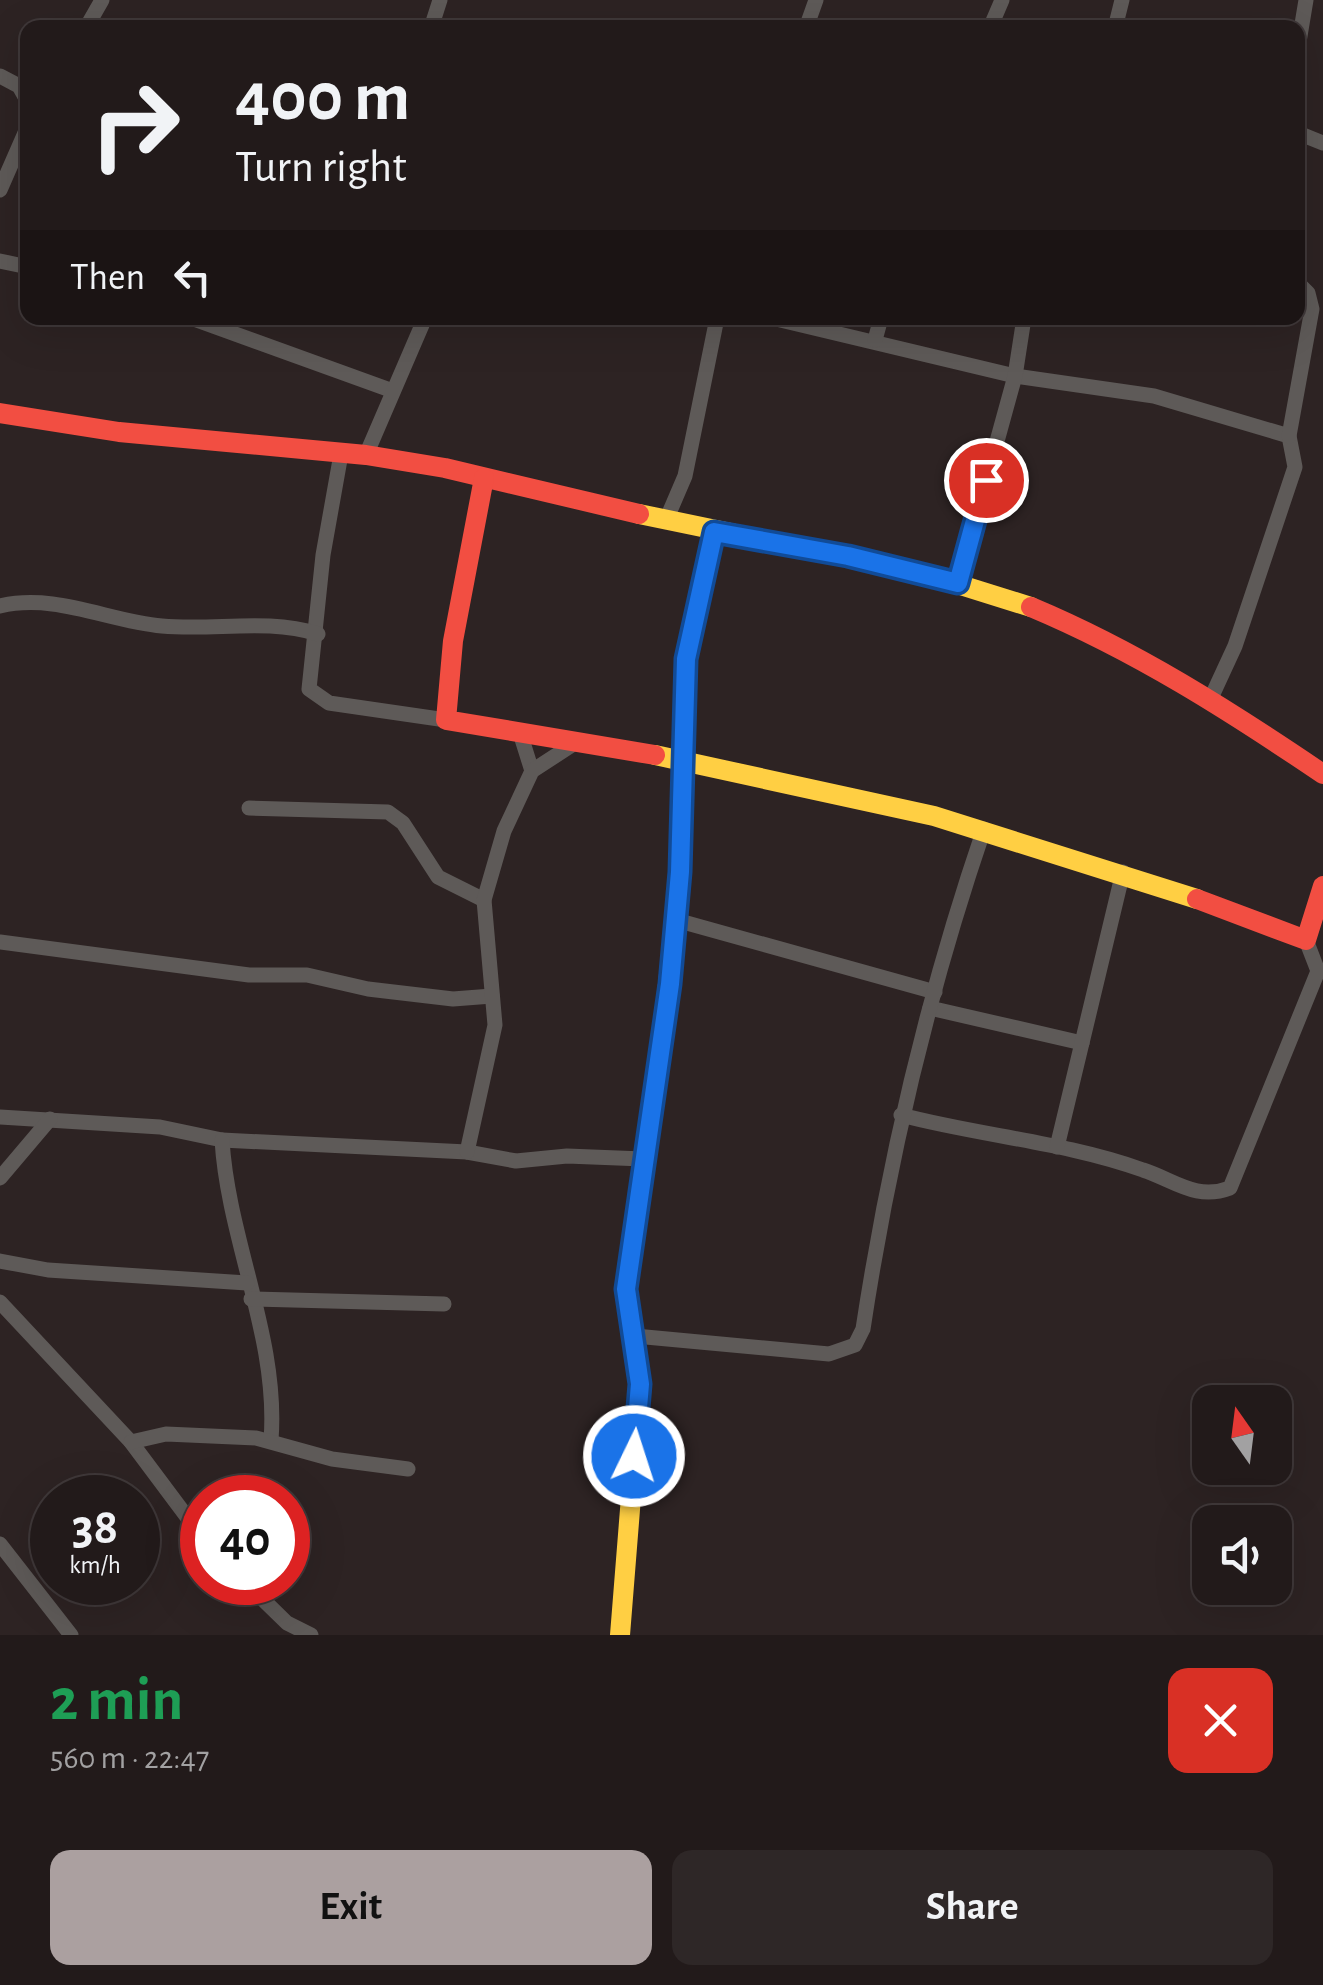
<!DOCTYPE html>
<html lang="en">
<head>
<meta charset="utf-8">
<style>
  body { margin:0; font-family:"Alegreya Sans",sans-serif; background:#2e2727; color:#f1f3f6; height:100vh; display:flex; flex-direction:column; font-size:38px; white-space:nowrap }
  * { box-sizing:border-box; margin:0 }
  p { font-size:32px; color:#a2a1a2 }
  .icon { flex:none; width:55px; height:55px; fill:none; stroke:currentColor; stroke-width:2; stroke-linecap:round; stroke-linejoin:round }
  .map { position:relative; height:1635px; overflow:hidden }
  .drawer { display:flex; flex-direction:column; background:#221a1a; flex:1 }
  .drawer>* { flex:none }
  .hud { position:absolute; left:20px; top:20px; width:1285px; height:305px; border-radius:20px; box-shadow:0 10px 40px #0002,0 0 0 2px #3f3839; background:#221a1a; color:#f1f3f6; overflow:hidden }
  .needle { width:65px; rotate:346deg }
  .fabs { position:absolute; left:1192px; top:1385px; display:grid; gap:20px }
  .fabs a { display:grid; place-items:center; width:100px; height:100px; border-radius:20px; background:#221a1a; box-shadow:0 10px 40px #0002,0 0 0 2px #3f3839; font-size:50px }
  .speed { position:absolute; left:30px; top:1475px; display:flex; gap:20px; font-size:50px; font-weight:700; text-align:center }
  .speed>* { display:grid; place-content:center; width:130px; height:130px; border-radius:50%; background:#221a1a; box-shadow:0 10px 40px #0002,0 0 0 2px #3f3839; line-height:1 }
  .speed small { font-size:25px; font-weight:400 }
  .speed .limit { border:15px solid #d22; background:#fff; color:#111 }
  .pin { position:absolute; display:grid; place-items:center; width:85px; height:85px; color:#fff; margin:-42px; border:5px solid #fff; border-radius:50%; box-shadow:0 2px 10px #0007 }
  .me { position:absolute; width:110px; margin:-55px; rotate:4deg; stroke-linejoin:round; filter:drop-shadow(0 0 8px #0008) }
  .turn { display:flex; align-items:center; gap:35px; height:210px; padding:0 50px; font-size:45px }
  .turn .icon { width:130px; height:130px; stroke-width:2.5 }
  .turn b { display:block; font-size:70px; line-height:85px }
  .then { display:flex; align-items:center; height:95px; padding:0 50px; background:#0003; gap:20px; font-size:38px }
  .round { display:grid; place-items:center; flex:none; width:105px; height:105px; border-radius:20px; background:#2e2727 }
  .overview { display:flex; align-items:center; justify-content:space-between; height:170px; padding:0 50px }
  h1 { font-size:60px; font-weight:600; line-height:75px; color:#1e9e55 }
  .button { display:flex; gap:20px; margin-top:auto; padding:20px 50px }
  .button a { flex:1; height:115px; border-radius:20px; background:#aba0a0; color:#111; font-size:40px; font-weight:600; line-height:115px; text-align:center }
  .button a+a { background:#2e2727; color:#f1f3f6 }
  .map>svg:first-child { display:block }
</style>
</head>
<body>
<div class="map">
<svg width="1323" height="1635" viewBox="0 0 1323 1635">
  <rect width="100%" height="100%" fill="#2d2323"/>
  <g fill="none" stroke-linecap="round" stroke-linejoin="round">
    <g stroke="#5e5a58" stroke-width="15">
      <polyline points="86,28 102,0"/>
      <polyline points="431,28 440,0"/>
      <polyline points="806,28 816,0"/>
      <polyline points="990,28 1002,0"/>
      <polyline points="1115,28 1122,0"/>
      <polyline points="1298,48 1306,0"/>
      <polyline points="0,76 19,86 28,102"/>
      <polyline points="1298,133 1323,143"/>
      <polyline points="0,190 28,126"/>
      <polyline points="0,261 28,267"/>
      <polyline points="191,318 393,391"/>
      <polyline points="772,318 1015,376 1154,396 1289,436 1295,467 1235,646 1211,698"/>
      <polyline points="875,340 881,318"/>
      <polyline points="1289,436 1312,309 1308,293 1298,283"/>
      <polyline points="341,454 323,555 309,689 329,703 446,720"/>
      <polyline points="366,455 425,318"/>
      <polyline points="667,518 685,476 717,318"/>
      <polyline points="958,583 1015,376 1024,318"/>
      <path d="M0,606c55,-13 108,15 162,20 53,5 104,-8 156,8"/>
      <polyline points="521,736 532,771"/>
      <polyline points="249,808 388,812 403,823 438,877 484,900"/>
      <polyline points="676,920 935,992"/>
      <polyline points="0,942 249,975 307,975 368,989 453,999 492,996"/>
      <polyline points="930,1008 1082,1043"/>
      <path d="M901,1115c80,21 164,27 242,55 31,10 53,31 87,18l88,-217 -12,-31"/>
      <polyline points="0,1117 160,1127 222,1140 467,1152 516,1161 567,1156 643,1159"/>
      <path d="M222,1140c6,100 57,199 49,300"/>
      <polyline points="1057,1147 1123,872"/>
      <polyline points="467,1152 495,1025 484,900 504,831 532,771 575,743"/>
      <polyline points="0,1178 50,1119"/>
      <polyline points="0,1261 48,1270 247,1283"/>
      <polyline points="251,1299 444,1304"/>
      <polyline points="0,1302 131,1442 202,1537"/>
      <path d="M635,1336l194,18 26,-9 8,-16c26,-171 65,-336 121,-500"/>
      <polyline points="131,1442 166,1434 256,1438 332,1459 408,1469"/>
      <polyline points="0,1544 71,1635"/>
      <polyline points="245,1582 287,1623 311,1635"/>
    </g>
    <g stroke="#ffcf43" stroke-width="20">
      <polyline points="639,514 919,572 1031,607"/>
      <polyline points="655,755 934,816 1197,899"/>
      <polyline points="620,1635 640,1384 626,1289 661,1049"/>
    </g>
    <g stroke="#f24e42" stroke-width="20">
      <polyline points="0,413 119,432 366,455 445,468 639,514"/>
      <polyline points="484,478 453,641 446,720 655,755"/>
      <path d="M1031,607c105,44 199,104 292,167"/>
      <polyline points="1197,899 1306,940 1323,886"/>
      <polyline points="661,1049 680,872 686,659 713,532"/>
    </g>
  </g>
  <g fill="none" stroke-linecap="round" stroke-linejoin="round">
    <g stroke="#114b97" stroke-width="25">
      <polyline id="route" points="634,1456 640,1384 626,1289 670,984 680,872 686,659 714,532 848,556 958,583 986,480"/>
    </g>
    <use href="#route" stroke="#1a73e8" stroke-width="18"/>
  </g>
</svg>
<div class="fabs">
<a><svg class="needle" viewBox="-14 -14 28 28"><path d="M0-13l5 13h-10z" fill="#e53935"/><path d="M0 13l5-13h-10z" fill="#a2a1a2"/></svg></a>
<a><svg class="icon" aria-label="sound" viewBox="0 0 24 24"><path d="M4 9h4l5-4v14l-5-4H4zM17 9q2 3 0 6"/></svg></a>
</div>
<div class="speed"><div>38<small>km/h</small></div><div class="limit">40</div></div>
<div class="pin" style="left:986px;top:480px;background:#d93025"><svg class="icon" aria-label="arrive" viewBox="0 0 24 24"><path d="M6 21V4h12l-3 4 3 4H6"/></svg></div>
<svg class="me" style="left:634px;top:1456px" viewBox="-20 -20 40 40"><circle r="17" fill="#1a73e8" stroke="#fff" stroke-width="3"/><path d="M0-11L8 9 0 5-8 9z" fill="#fff"/></svg>
<div class="hud">
<div class="turn"><svg class="icon" aria-label="right" viewBox="0 0 24 24"><path d="M7 20v-9h11M14 6l5 5-5 5"/></svg><div><b>400 m</b>Turn right</div></div>
<div class="then">Then<svg class="icon" aria-label="left" viewBox="0 0 24 24"><path d="M17 20v-9H6M10 6l-5 5 5 5"/></svg></div>
</div>
</div>
<section class="drawer">
<div class="overview"><div><h1>2 min</h1><p>560 m · 22:47</p></div><a class="round" style="background:#d93025;color:#fff"><svg class="icon" aria-label="close" viewBox="0 0 24 24"><path d="M6 6l12 12M18 6L6 18"/></svg></a></div>
<div class="button"><a>Exit</a><a>Share</a></div>
</section>
</body>
</html>
